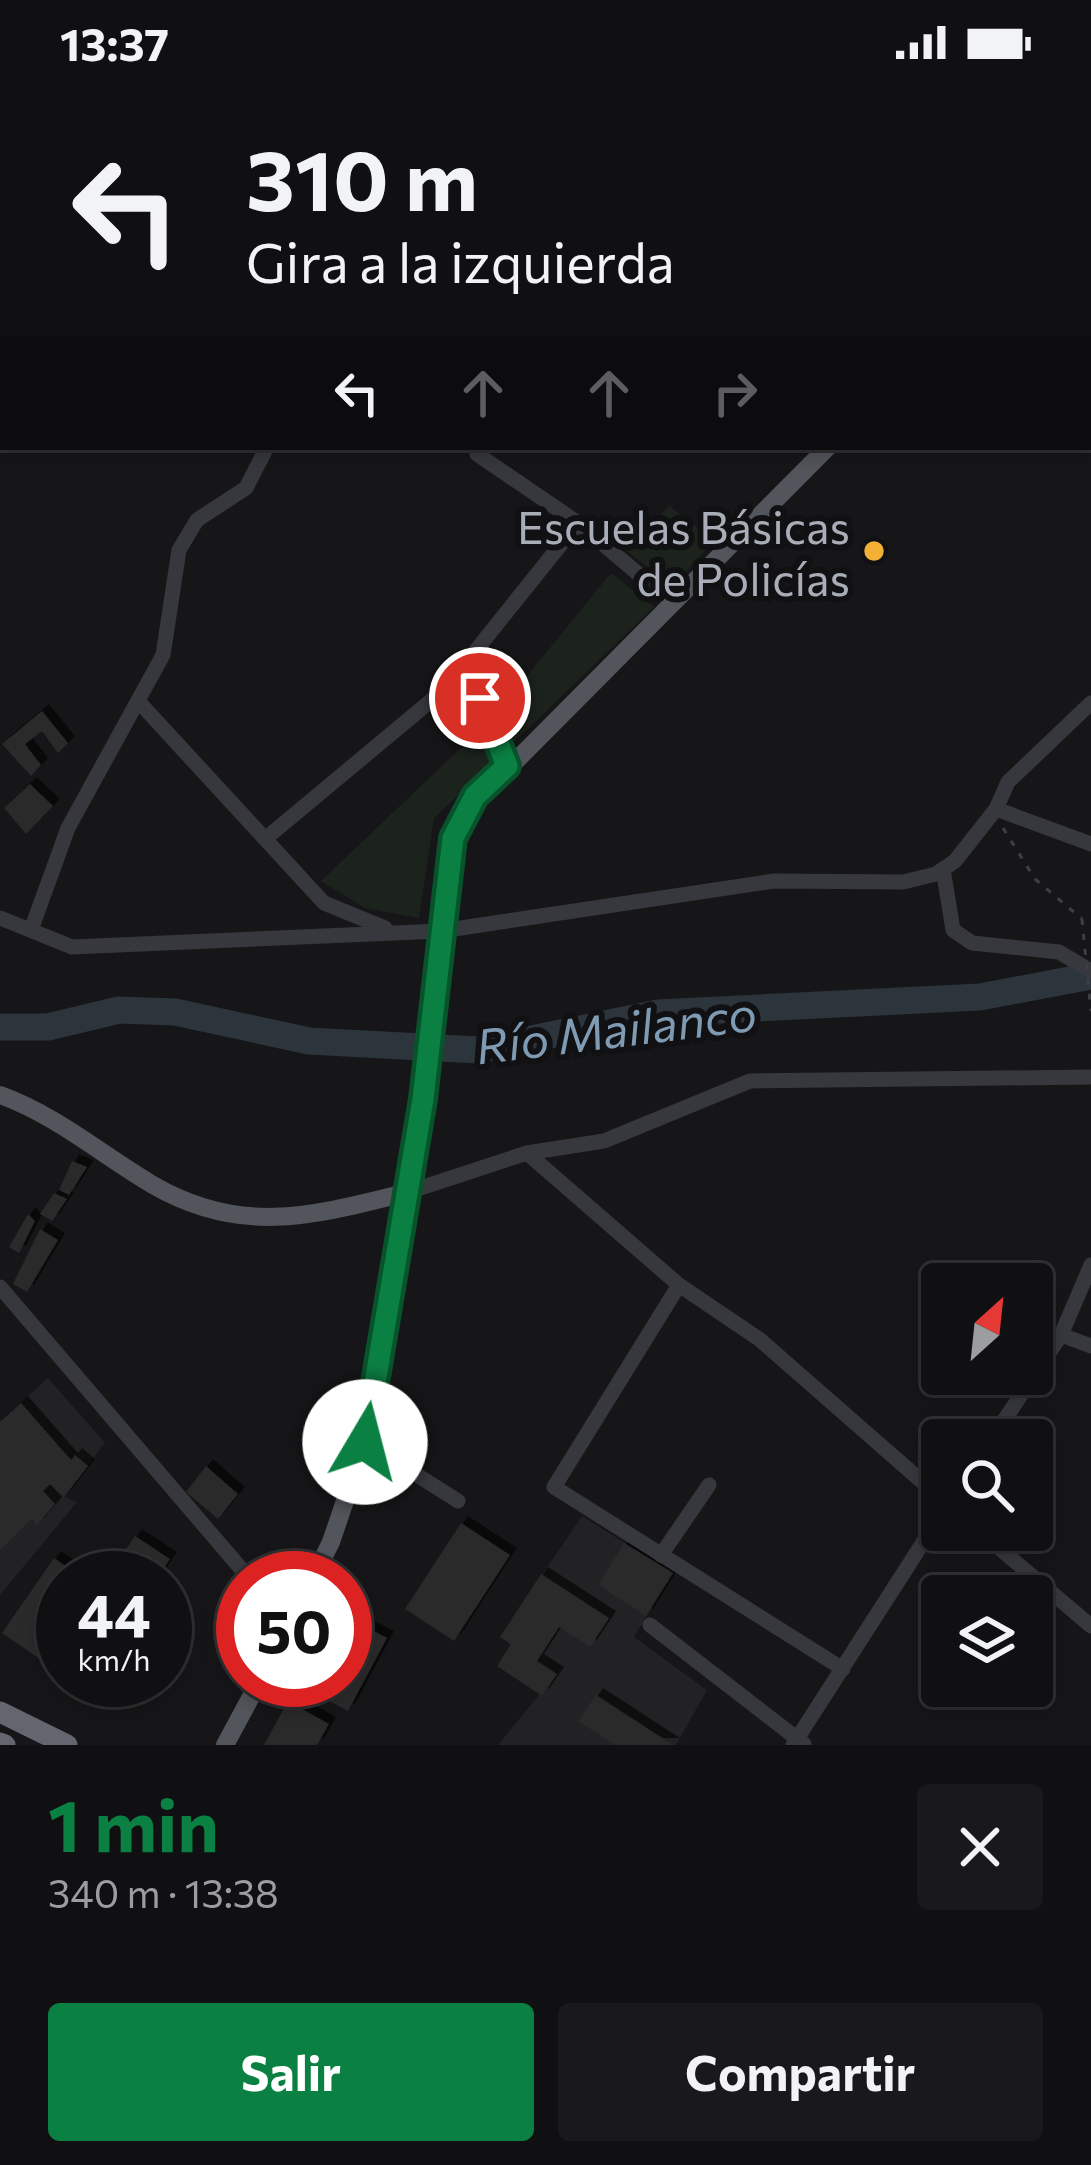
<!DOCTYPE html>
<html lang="es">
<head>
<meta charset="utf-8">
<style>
  body { margin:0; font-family:Commissioner,sans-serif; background:#19191b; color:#f1f3f6; height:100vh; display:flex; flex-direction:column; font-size:45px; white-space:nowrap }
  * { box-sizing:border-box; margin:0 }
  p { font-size:39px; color:#9c9d9f }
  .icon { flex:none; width:66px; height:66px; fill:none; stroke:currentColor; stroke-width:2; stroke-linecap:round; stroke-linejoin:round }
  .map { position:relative; height:1661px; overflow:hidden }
  .side { display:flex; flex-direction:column; background:#101012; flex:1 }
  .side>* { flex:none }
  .top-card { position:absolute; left:0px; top:0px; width:1092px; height:366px; box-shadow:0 6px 18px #0003,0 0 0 3px #303032; background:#101012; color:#f1f3f6; overflow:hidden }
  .needle { width:78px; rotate:27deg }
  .controls { position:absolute; left:921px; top:1179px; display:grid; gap:24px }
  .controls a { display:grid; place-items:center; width:132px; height:132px; border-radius:12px; background:#101012; box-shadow:0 6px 18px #0003,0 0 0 3px #303032; font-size:60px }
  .speed { position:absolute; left:36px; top:1467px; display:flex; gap:24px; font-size:60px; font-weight:700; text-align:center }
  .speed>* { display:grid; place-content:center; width:156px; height:156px; border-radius:50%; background:#101012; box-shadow:0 6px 18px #0003,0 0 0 3px #303032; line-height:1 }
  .speed small { font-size:30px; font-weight:400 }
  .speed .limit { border:18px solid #d22; background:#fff; color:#111 }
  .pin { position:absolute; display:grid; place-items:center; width:102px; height:102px; color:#fff; margin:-51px; border:6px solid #fff; border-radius:50%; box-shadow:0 3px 12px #0007 }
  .me { position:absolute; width:132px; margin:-66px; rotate:8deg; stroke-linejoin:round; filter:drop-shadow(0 0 9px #0008) }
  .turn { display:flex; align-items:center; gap:42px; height:252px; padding:0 48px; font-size:54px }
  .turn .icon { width:156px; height:156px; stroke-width:2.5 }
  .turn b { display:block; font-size:84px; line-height:102px }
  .lanes { display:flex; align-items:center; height:114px; padding:0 48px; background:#0003; justify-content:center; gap:60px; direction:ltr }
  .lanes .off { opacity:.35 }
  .round { display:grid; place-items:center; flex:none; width:126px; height:126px; border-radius:12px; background:#19191b }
  .overview { display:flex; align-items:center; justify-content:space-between; height:204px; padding:0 48px }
  h1 { font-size:72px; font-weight:700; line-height:90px; color:#0b8043 }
  .cta { display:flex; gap:24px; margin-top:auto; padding:24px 48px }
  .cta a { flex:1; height:138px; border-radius:12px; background:#0b8043; color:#fff; font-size:48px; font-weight:700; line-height:138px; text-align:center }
  .cta a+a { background:#19191b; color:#f1f3f6 }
  .status { display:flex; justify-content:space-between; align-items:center; height:84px; padding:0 60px; background:#101012; direction:ltr }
  .status svg { height:33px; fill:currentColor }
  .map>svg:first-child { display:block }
</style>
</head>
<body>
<div class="status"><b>13:37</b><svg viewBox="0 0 49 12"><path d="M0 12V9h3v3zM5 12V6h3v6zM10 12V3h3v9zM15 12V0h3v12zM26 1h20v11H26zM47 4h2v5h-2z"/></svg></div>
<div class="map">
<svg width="1091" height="1661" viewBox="0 0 1091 1661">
  <defs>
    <filter id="shadow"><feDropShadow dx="7" dy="-7" stdDeviation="0" flood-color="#0009"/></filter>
  </defs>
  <rect width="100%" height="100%" fill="#161618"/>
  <g fill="#222225">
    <polygon points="48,1294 105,1359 64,1412 77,1418 0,1511 0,1338"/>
    <polygon points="582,1432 673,1489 634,1553 707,1606 676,1661 498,1661 556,1590 500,1553"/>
  </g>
  <g fill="#1c231d">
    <polygon points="669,422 715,456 672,503 627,467"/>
    <polygon points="611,489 654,523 510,662 496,630"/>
    <polygon points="481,645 496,675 434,734 419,834 365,824 321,797"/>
  </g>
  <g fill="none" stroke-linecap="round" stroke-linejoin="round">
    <polyline stroke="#2c353c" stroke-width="4.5" points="0,342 3,340"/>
    <polyline stroke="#2c353c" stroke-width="27" points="0,943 48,943 119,926 175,928 309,957 478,966 658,929 980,913 1091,892"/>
  </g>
  <g fill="#29292c" filter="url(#shadow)">
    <polygon points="42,627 68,659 58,669 42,647 25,660 41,681 31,692 2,660"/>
    <polygon points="30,700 53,722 26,750 4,724"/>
    <polygon points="72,1077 87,1083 69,1111 59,1106"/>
    <polygon points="54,1109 67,1115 52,1137 40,1130"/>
    <polygon points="28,1130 35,1137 19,1169 9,1163"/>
    <polygon points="40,1145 58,1156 27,1208 13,1200"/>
    <polygon points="21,1319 71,1376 75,1371 88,1382 64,1413 50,1400 43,1407 55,1420 36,1442 32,1434 0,1466 0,1338"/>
    <polygon points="206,1382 238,1410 218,1435 186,1408"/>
    <polygon points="461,1439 510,1471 454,1557 405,1525"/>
    <polygon points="135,1452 170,1475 157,1494 106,1494"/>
    <polygon points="624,1459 673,1489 646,1532 598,1501"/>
    <polygon points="54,1474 83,1494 63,1494 63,1556 47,1580 2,1549"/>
    <polygon points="541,1490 609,1534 590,1563 559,1543 537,1577 557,1590 542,1612 497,1582 511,1560 500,1553"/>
    <polygon points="347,1533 387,1554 348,1627 308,1606 314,1596 345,1596"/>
    <polygon points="596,1611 673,1661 615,1661 578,1637"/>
    <polygon points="288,1617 329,1640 317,1661 264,1661"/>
  </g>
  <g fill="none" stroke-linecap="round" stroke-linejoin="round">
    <polyline stroke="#3d3f44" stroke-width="3" stroke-dasharray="6 9" stroke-linecap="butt" points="1003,744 1035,795 1082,835"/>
    <g stroke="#37383d" stroke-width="15">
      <polyline points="316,0 317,3"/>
      <polyline points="755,0 759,3"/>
      <polyline points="427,3 430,0"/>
      <polyline points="477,370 578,439 674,520"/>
      <polyline points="466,580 507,682"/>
      <polyline points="139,618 324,819 385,844"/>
      <polyline points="996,725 1091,760"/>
      <polyline points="265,755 445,605 578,439"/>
      <polyline points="943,785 953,846 972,859 1059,868 1091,887"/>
      <polyline points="0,834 72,863 441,847 774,797 903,798 936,790 955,777 996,725 1008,698 1091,619"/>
      <polyline points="31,846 68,744 163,571 179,466 197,436 246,404 267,363"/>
      <polyline points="527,1069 679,1201 759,1255 942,1415"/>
      <polyline points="405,1109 527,1069 604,1057 750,997 1091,993"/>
      <polyline points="679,1201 554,1403 843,1585"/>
      <polyline points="0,1203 249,1494"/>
      <polyline points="1061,1251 1091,1262"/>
      <polyline points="991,1356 1061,1251 1091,1181"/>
      <polyline points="365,1358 458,1417"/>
      <polyline points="978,1446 1091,1542"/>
      <polyline points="661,1471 709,1401"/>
      <polyline points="650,1541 804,1660"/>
      <polyline points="793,1661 942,1429"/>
    </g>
    <g stroke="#53555c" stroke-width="18">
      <polyline points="1089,97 1091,95"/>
      <path d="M0,1011c56,20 102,60 153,90 88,51 160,31 252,8"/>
      <polyline points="313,1494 331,1458 365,1358 423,1015 453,754 461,732 828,363"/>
      <polyline points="225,1661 260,1596"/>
    </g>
    <g stroke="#63666e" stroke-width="21">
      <polyline points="0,1628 67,1661"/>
      <polyline points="0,1659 5,1661"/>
    </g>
    <polyline stroke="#3d3f44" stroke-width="3" stroke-dasharray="6 9" stroke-linecap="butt" points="1082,835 1091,927"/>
  </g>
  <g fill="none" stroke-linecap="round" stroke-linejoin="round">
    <g stroke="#07532c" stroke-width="30">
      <polyline id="route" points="365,1358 423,1015 453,754 475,712 507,682 480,614"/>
    </g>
    <use href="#route" stroke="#0b8043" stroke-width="21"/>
  </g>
  <circle fill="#f2b134" stroke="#111113" stroke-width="4.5" cx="874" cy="467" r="12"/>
  <g text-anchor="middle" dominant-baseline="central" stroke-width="12" stroke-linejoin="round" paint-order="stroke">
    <g font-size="45" fill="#a8adb8" stroke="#111113" text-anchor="end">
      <text x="850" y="441">Escuelas Básicas<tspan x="850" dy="52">de Policías</tspan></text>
    </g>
    <g font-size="48" font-style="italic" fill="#7f9bb3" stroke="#111113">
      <text transform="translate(616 944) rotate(-7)">Río Mailanco</text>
    </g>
  </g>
</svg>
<div class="controls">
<a><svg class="needle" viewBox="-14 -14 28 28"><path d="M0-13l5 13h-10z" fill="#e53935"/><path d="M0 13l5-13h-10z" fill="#9c9d9f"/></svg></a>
<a><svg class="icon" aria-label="search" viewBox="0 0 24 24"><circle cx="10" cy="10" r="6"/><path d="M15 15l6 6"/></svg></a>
<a><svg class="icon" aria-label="layers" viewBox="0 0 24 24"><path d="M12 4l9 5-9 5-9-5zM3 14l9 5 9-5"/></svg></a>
</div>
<div class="speed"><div>44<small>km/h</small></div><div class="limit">50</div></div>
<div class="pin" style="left:480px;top:614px;background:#d93025"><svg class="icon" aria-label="arrive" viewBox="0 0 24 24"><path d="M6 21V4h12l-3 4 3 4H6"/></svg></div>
<svg class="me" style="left:365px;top:1358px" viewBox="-20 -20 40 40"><circle r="19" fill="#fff"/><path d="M0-13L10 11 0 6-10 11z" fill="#0b8043"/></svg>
<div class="top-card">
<div class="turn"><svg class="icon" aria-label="left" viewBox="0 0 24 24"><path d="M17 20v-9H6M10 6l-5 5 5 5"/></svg><div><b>310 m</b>Gira a la izquierda</div></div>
<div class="lanes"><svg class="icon" aria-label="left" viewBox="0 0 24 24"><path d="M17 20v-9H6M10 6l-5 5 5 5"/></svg><svg class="icon off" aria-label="ahead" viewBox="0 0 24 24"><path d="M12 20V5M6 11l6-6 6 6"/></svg><svg class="icon off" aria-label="ahead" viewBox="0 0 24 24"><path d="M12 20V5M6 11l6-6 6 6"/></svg><svg class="icon off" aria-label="right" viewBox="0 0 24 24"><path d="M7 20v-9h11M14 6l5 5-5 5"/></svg></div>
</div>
</div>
<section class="side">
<div class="overview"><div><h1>1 min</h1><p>340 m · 13:38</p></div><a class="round"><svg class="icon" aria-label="close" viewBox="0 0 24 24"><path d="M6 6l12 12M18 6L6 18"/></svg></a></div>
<div class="cta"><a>Salir</a><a>Compartir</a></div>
</section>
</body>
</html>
